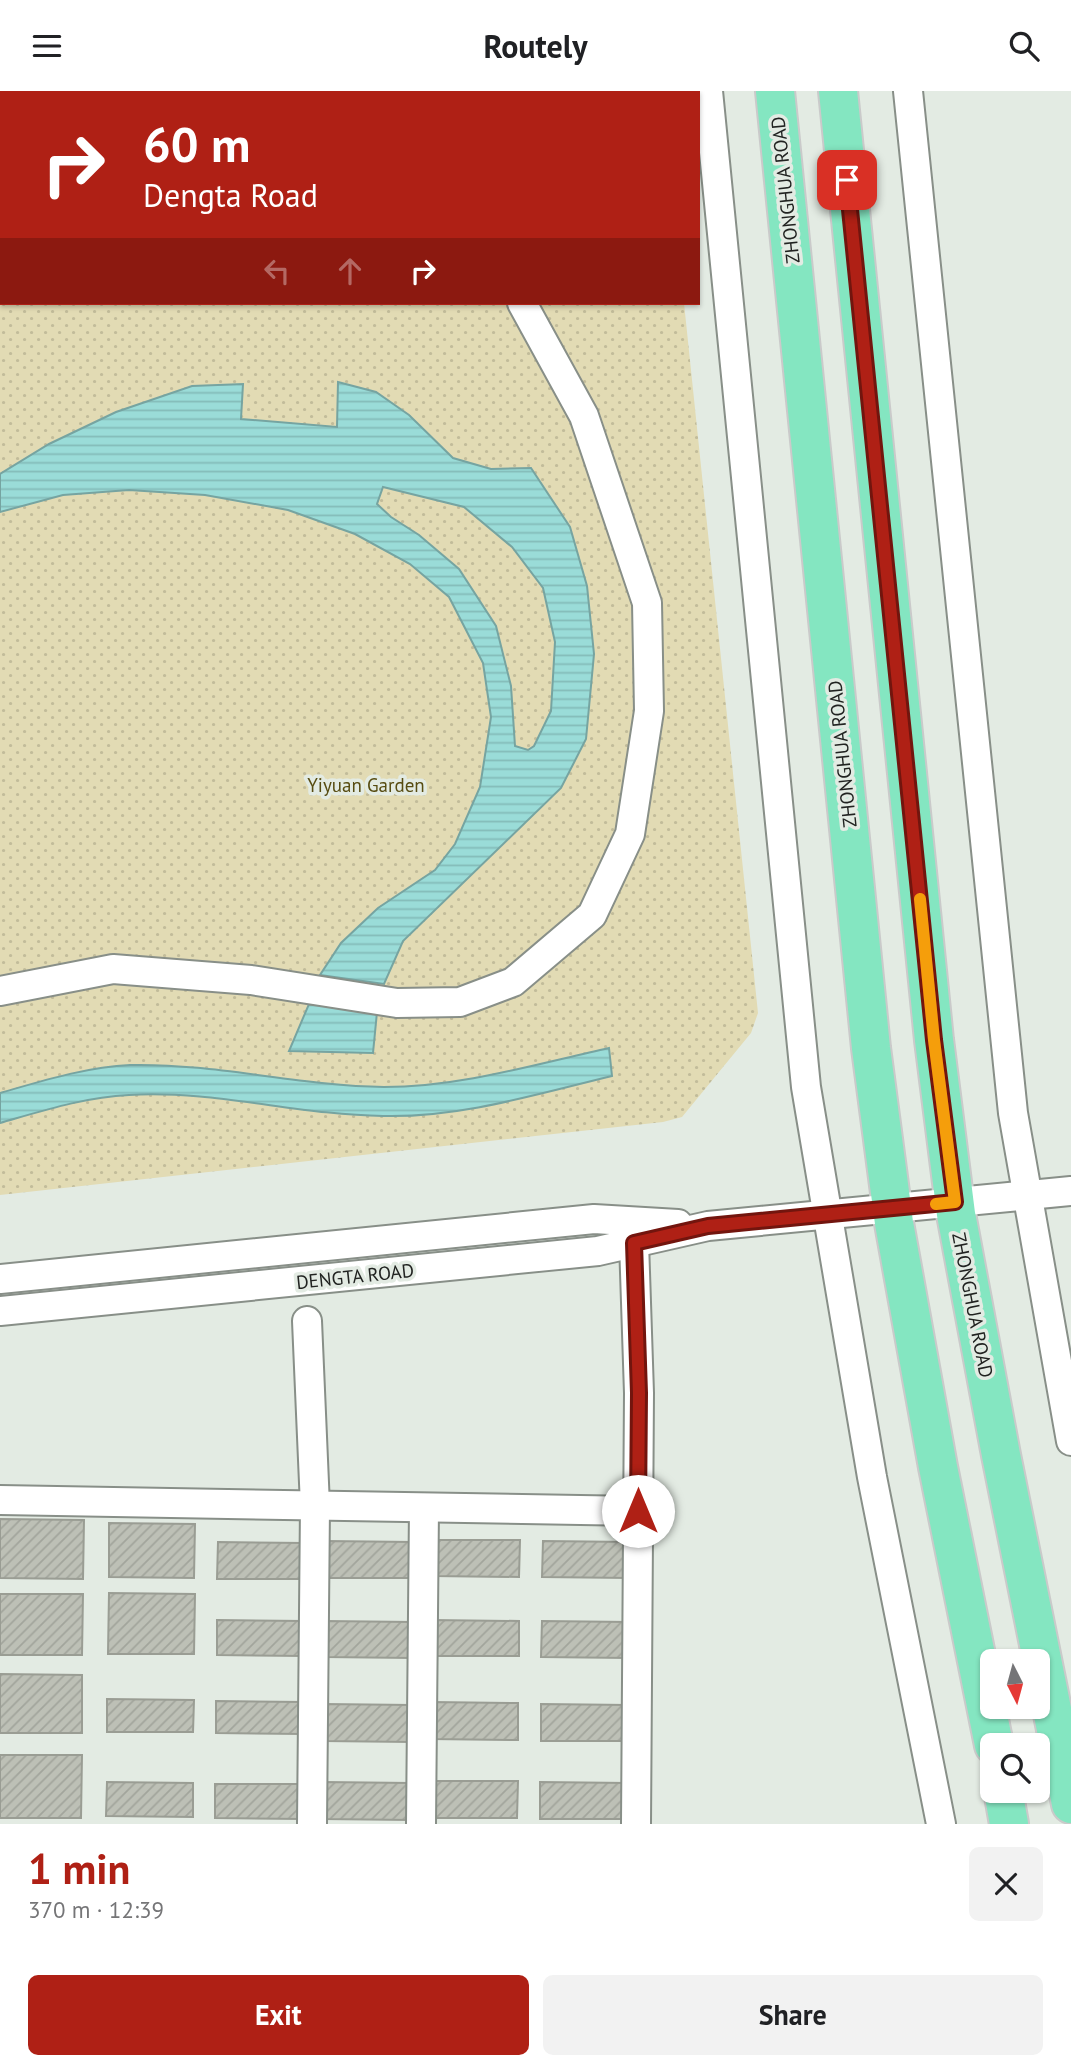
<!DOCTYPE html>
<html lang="en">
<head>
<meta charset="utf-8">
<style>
  body { margin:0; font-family:"PT Sans",sans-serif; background:#f2f2f2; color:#202124; height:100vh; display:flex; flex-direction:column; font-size:26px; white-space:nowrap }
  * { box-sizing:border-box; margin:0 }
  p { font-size:23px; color:#757577 }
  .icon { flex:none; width:38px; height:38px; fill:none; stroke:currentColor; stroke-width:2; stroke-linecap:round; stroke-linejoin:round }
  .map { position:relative; height:1733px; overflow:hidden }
  .sheet { display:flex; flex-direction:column; background:#fff; flex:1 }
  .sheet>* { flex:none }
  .banner { position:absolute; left:0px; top:0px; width:700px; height:214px; box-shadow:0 2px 5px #0004; background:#af2015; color:#fff; overflow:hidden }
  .needle { width:46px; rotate:174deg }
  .fabs { position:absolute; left:980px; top:1558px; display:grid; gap:14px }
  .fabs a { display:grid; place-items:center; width:70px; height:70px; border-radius:10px; background:#fff; box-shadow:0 2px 5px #0004; font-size:35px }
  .pin { position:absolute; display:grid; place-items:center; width:60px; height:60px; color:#fff; margin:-30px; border-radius:14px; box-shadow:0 4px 10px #0006 }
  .me { position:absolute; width:77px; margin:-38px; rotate:0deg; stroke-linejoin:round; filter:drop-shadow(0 0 5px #0008) }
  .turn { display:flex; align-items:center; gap:24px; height:147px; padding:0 28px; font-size:32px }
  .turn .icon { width:91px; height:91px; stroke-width:2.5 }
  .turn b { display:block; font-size:49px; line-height:60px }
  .lanes { display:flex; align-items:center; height:66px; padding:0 28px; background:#0003; justify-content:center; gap:35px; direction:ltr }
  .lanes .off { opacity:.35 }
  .round { display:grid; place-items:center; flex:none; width:74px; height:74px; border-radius:10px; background:#f2f2f2 }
  .headline { display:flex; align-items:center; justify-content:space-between; height:119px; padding:0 28px }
  h1 { font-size:42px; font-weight:700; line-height:52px; color:#af2015 }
  .action { display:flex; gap:14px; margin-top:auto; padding:14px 28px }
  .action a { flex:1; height:80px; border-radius:10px; background:#af2015; color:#fff; font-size:28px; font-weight:700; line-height:80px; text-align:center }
  .action a+a { background:#f2f2f2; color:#202124 }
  header { display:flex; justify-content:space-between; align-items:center; height:91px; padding:0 28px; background:#fff; font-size:32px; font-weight:700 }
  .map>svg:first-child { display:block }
</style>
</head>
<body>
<header><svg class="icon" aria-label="menu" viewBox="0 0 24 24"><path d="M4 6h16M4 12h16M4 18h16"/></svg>Routely<svg class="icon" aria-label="search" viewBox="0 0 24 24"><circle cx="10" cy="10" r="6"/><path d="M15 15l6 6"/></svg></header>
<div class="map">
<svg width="1071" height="1733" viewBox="0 0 1071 1733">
  <defs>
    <pattern id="park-dots" width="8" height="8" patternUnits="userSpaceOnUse" patternTransform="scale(1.75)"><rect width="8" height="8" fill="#e2dbb4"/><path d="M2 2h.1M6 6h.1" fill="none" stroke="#c2bc9a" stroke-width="1.8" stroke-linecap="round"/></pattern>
    <pattern id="water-rules" width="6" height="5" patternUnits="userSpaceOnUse" patternTransform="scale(1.75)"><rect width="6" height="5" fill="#9adcd8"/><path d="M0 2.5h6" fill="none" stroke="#84bcb9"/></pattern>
    <pattern id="building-hatch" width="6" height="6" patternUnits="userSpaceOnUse" patternTransform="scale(1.75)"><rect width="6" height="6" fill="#bdc0b6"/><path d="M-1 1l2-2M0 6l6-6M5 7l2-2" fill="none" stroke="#a2a59c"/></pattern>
  </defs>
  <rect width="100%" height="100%" fill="#e3ebe3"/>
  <polygon fill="url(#park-dots)" points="0,0 662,0 662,2 2,2 2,212 684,212 758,922 751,942 682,1026 663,1031 0,1104"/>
  <g fill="url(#water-rules)" stroke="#76a4a1" stroke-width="2" fill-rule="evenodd">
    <path d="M338,291l38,10 33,23 44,43 38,11 40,-1 39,59 17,59 7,68 -8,85 -25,49 -158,153 -19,43 -64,-9 21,-32 37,-35 57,-38 20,-26 25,-57 11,-70 -8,-54 -34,-66 -39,-33 -55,-30 -67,-24 -83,-15 -76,-5 -66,5 -63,17v-38l49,-30 67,-32 76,-26 51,-2 -2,35 96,8zM383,396l81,20 48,40 31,41 12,54 -4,69 -17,35 -6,4 -13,-4 -4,-60 -15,-60 -37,-57 -40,-34 -28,-18 -14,-13z"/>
    <polygon points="309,913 377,921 373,962 289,960"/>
    <path d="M609,957l3,28c-75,18 -152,42 -229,40 -85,-1 -169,-26 -254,-21 -44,2 -87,16 -129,28v-30c42,-12 86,-26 130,-28 85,-2 169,21 254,22 76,0 152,-23 225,-39z"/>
  </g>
  <g fill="url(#building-hatch)" stroke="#9a9d94" stroke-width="2">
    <polygon points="0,1428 84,1429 83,1488 0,1487"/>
    <polygon points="109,1432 195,1433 194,1487 109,1486"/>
    <polygon points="433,1449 520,1449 519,1486 433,1485"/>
    <polygon points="326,1450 412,1451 412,1487 325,1487"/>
    <polygon points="543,1450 630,1451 629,1487 542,1486"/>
    <polygon points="218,1451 304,1452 303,1488 217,1488"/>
    <polygon points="109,1502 195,1503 194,1563 108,1563"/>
    <polygon points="0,1503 83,1503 82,1564 0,1564"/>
    <polygon points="217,1529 303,1530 303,1565 217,1564"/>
    <polygon points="432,1529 519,1530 519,1565 432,1565"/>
    <polygon points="325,1530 412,1531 412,1567 325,1566"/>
    <polygon points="542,1530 629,1531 628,1567 541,1566"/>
    <polygon points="0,1583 82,1584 82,1642 0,1642"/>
    <polygon points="107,1608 194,1609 193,1641 107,1641"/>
    <polygon points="216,1610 302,1611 302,1643 216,1642"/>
    <polygon points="432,1611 518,1612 518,1649 431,1648"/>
    <polygon points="324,1613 411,1614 411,1651 324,1650"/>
    <polygon points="541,1613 628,1614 628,1650 541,1650"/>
    <polygon points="0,1664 82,1664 81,1727 0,1727"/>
    <polygon points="431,1690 518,1690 517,1727 431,1727"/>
    <polygon points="107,1691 193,1692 193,1726 106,1725"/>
    <polygon points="324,1691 410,1692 410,1729 323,1728"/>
    <polygon points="540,1691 627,1692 627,1728 540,1728"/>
    <polygon points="215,1693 301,1693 301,1728 215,1727"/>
  </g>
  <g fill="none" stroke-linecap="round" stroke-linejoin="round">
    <g stroke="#888f88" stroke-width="32">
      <g id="minor">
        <polyline points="348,0 349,2"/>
        <polyline points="708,0 806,996 872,1386 941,1733"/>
        <polyline points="908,0 1013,1022 1071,1350"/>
        <polyline points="30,2 31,0"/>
        <polyline points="0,106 2,102"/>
        <polyline points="0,900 113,878 251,889 397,912 460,911 513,891 592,824 630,743 649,620 647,512 584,325 522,212"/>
        <polyline points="634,1151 639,1302 636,1733"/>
        <polyline points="0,1188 594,1128 678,1133"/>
        <polyline points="0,1220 598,1160 708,1135 1071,1100"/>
        <polyline points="307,1230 315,1415 312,1733"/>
        <polyline points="0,1409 638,1420"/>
        <polyline points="421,1733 424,1417"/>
      </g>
    </g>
    <g stroke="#cacaca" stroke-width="42">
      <g id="highway">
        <polyline points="775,0 871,957 894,1132 938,1376 994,1654"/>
        <polyline points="838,0 934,949 956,1123 1001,1364 1071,1713"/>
        <polyline points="1003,1699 1009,1733"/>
      </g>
    </g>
    <use href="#minor" stroke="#fff" stroke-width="28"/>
    <use href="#highway" stroke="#84e6c1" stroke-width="38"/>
  </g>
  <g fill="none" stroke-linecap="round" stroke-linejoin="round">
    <g stroke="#72150e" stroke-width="18">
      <polyline id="route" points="638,1420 639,1302 634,1152 708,1135 955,1111 934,949 847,89"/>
    </g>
    <use href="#route" stroke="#af2015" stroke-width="12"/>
    <polyline stroke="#f59e0b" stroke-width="12" points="920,808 934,949 955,1111 936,1113"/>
  </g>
  <g text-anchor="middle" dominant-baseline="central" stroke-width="7" stroke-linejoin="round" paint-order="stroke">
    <g font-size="19" fill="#212321" stroke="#e3ebe3">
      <text transform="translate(785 99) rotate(-96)">ZHONGHUA ROAD</text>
      <text transform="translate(842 663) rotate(-96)">ZHONGHUA ROAD</text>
      <text transform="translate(355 1185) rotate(-6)">DENGTA ROAD</text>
      <text transform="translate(973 1214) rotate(79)">ZHONGHUA ROAD</text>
    </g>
    <g font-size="19" fill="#574c11" stroke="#e3ebe3">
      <text x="366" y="694">Yiyuan Garden</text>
    </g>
  </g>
</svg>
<div class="fabs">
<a><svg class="needle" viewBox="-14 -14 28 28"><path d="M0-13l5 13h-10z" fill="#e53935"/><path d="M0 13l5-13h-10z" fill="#757577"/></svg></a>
<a><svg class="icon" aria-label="search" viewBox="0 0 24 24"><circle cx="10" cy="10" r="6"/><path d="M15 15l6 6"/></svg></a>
</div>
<div class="pin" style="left:847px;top:89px;background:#d93025"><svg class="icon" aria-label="arrive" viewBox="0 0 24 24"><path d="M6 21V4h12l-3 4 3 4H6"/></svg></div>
<svg class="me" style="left:638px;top:1420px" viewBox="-20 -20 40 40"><circle r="19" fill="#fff"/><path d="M0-13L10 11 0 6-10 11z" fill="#af2015"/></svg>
<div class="banner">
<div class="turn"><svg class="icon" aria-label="right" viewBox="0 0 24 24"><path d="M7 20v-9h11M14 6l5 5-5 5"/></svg><div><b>60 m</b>Dengta Road</div></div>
<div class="lanes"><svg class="icon off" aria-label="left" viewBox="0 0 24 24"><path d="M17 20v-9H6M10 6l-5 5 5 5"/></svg><svg class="icon off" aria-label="ahead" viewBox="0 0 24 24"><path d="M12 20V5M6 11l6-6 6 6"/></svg><svg class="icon" aria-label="right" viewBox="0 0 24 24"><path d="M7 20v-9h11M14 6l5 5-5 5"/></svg></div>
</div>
</div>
<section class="sheet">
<div class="headline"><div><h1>1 min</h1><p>370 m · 12:39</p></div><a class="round"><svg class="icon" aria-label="close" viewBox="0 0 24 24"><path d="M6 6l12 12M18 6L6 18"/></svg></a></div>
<div class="action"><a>Exit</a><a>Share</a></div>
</section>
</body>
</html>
